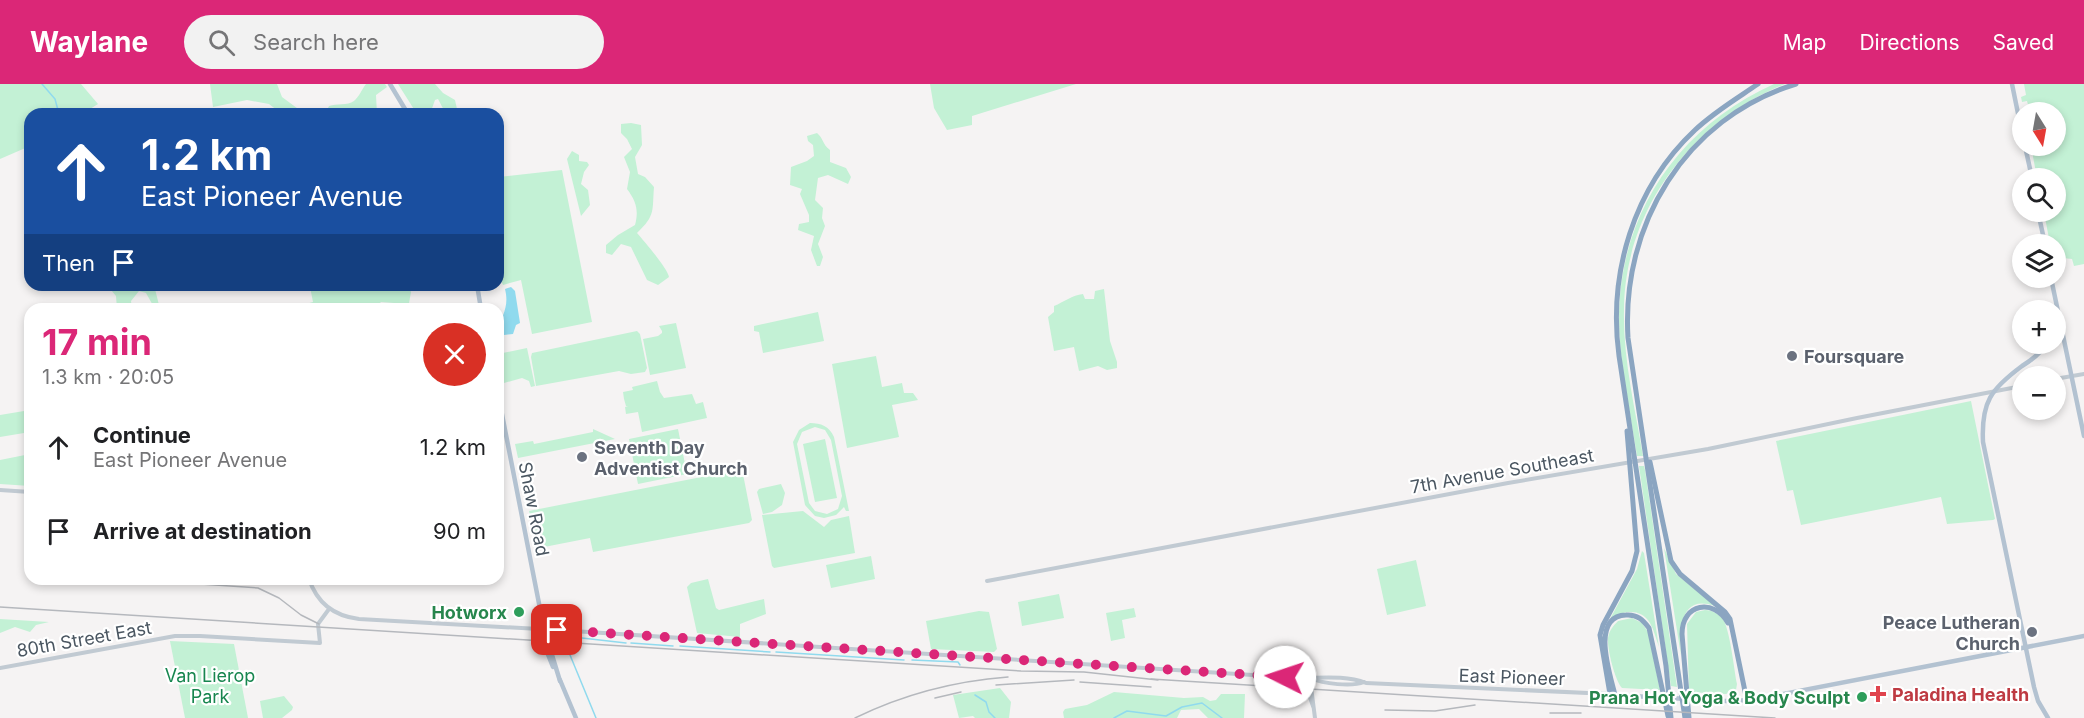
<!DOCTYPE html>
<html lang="en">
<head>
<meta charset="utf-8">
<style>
  body { margin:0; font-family:Inter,sans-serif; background:#f2f2f2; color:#202124; height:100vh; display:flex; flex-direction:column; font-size:22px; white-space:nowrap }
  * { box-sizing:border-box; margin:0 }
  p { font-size:20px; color:#757577 }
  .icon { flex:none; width:33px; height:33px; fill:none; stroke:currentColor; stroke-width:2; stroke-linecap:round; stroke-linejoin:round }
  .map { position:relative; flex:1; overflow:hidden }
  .side { position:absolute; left:24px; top:219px; width:480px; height:282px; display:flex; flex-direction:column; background:#fff; border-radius:18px; box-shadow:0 3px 9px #0003 }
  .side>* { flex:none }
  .guide { position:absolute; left:24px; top:24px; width:480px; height:183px; border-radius:18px; box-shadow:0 3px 9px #0003; background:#1a4fa0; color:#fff; overflow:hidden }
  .needle { width:39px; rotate:169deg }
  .buttons { position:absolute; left:2012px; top:18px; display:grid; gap:12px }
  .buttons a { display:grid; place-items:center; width:54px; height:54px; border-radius:50%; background:#fff; box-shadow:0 3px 9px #0003; font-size:30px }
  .pin { position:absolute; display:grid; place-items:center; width:51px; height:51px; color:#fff; margin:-26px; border-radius:12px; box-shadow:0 3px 9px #0006 }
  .me { position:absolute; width:66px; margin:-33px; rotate:274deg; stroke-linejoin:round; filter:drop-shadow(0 0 4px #0008) }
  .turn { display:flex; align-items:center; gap:21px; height:126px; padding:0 18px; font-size:27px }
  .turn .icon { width:78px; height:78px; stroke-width:2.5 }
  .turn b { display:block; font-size:42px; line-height:51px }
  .then { display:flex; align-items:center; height:57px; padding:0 18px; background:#0003; gap:12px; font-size:22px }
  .round { display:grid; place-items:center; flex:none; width:63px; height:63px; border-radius:32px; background:#f2f2f2 }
  .headline { display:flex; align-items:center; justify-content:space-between; height:102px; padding:0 18px }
  h1 { font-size:36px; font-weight:700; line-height:45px; color:#db2777 }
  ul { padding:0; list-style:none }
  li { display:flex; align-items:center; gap:18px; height:84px; padding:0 18px }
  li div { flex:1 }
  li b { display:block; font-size:22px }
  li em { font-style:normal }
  header { display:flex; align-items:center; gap:36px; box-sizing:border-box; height:84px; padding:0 30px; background:#db2777; color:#fff }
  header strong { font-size:28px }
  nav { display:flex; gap:33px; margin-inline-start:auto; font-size:21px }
  .search { width:420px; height:54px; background:#f2f2f2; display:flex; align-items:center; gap:15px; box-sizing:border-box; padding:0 21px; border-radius:33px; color:#757577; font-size:22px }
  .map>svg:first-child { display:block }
</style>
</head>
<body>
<header>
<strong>Waylane</strong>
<div class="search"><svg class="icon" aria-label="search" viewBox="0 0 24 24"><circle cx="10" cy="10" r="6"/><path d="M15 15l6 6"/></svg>Search here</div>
<nav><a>Map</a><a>Directions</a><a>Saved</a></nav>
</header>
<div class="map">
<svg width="2084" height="634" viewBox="0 0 2084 634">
  <rect width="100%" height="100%" fill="#f5f3f3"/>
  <g fill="#c3f1d5" fill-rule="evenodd">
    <polygon points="0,0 81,0 98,20 82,30 30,30 30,62 0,75"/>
    <polygon points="210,0 277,0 282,13 305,30 282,30 269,20 247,16 213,23"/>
    <path d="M366,0h19l2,3 -11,8 1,19h-52l4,-8c8,-3 18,0 25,-5 5,-4 8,-12 12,-17z"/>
    <polygon points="398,0 435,0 443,9 455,16 457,25 446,30 438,15 435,16 430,30 417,30"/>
    <polygon points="930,0 1076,0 972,32 972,41 947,46 934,24"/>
    <path d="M1774,0h11c-92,37 -161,125 -161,227 -1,48 11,97 19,145h-6c-7,-46 -19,-97 -18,-144 3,-103 62,-186 155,-228z"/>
    <polygon points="2024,0 2084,0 2084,180 2074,182 2072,175 2063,174 2059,169 2055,168 2055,160 2050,160 2044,128 2055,128 2055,94 2037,94 2031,62 2055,62 2055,28 2030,28 2027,17 2022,18 2021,13 2026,11"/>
    <path d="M631,39l10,2 1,20 -7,12 3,17 7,3 9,10c-2,24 2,28 -17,46 7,8 31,36 32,44l-11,8 -11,-5 -16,-33 -10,-3 -9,11 -6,-2v-8l12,-10 17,-10c4,-15 1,-24 -8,-36l3,-17 -6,-15 8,-8 -5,-10 -6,-6v-9z"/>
    <path d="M817,49c7,6 5,11 13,17v12l16,6 5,9 -3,7 -20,-9 -10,3 -3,22 8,8 -1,10 3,8 -7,18 5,13 -3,9h-3l-6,-16 3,-14 -16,-6 1,-6 10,-2v-7l-9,-21 2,-5 -12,-4 1,-18 16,-6 7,-5 -1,-11 -5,-4 -1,-5z"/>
    <polygon points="572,67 579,71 579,77 587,78 589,81 584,88 581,100 588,106 590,121 581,132 567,75"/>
    <polygon points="562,86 592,238 532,250 521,196 503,201 498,189 498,95 499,93"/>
    <polygon points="107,201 154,201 160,225 155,225 146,209 139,207 131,217 132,225 117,225 116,212"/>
    <polygon points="318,201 366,201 373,207 408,201 411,208 408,225 398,225 394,219 381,218 374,225 307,225 306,220 313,218 310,203"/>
    <path d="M1104,205l6,52 7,21v6l-10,2 -9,-4 -19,5 -5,-24 -20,4 -6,-34 6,-5v-6c10,-4 18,-11 29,-12l2,5h9l1,-8z"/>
    <polygon points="818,228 824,257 763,269 759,248 754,247 754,242"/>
    <polygon points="676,239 686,284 650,291 643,255 658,252 662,249 662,247 659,242"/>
    <polygon points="637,247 640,250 647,284 645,288 631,290 619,287 536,302 531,273 532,269"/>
    <polygon points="527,264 535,302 531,303 529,297 522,294 504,299 498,270"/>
    <polygon points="876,272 882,303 902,299 904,309 913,309 918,316 892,321 899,353 847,364 832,280"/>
    <polygon points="657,297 660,308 664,314 692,310 696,320 703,318 707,334 642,348 638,328 626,330 625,323 628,322 626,322 624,315 635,313 624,315 623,308 633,306 632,303"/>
    <polygon points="1971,317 1995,435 1993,436 1947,440 1941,413 1801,441 1793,406 1787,407 1776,357"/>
    <polygon points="30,326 30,348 0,353 0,331"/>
    <path d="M810,339c11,0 19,3 24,14l15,74h-3l-2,-4 -8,8 -12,3 -9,-2 -10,-11 -12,-63 6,-12zM815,343l10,3 6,10 11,56 -4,13 -11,5 -12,-3 -6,-8 -12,-59 5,-12z"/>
    <polygon points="593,345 615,355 518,374 515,360 533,357 534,360 593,348"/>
    <polygon points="678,345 687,390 638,400 629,355"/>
    <polygon points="825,355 837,414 815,418 803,360"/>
    <polygon points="30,370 30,402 0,400 0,376"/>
    <polygon points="1639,382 1644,382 1645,386 1677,603 1671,602"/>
    <polygon points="742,385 752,436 749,439 593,468 590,454 539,464 537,462 529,427"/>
    <polygon points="781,400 785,409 782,421 772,428 763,430 757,408 759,405"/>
    <polygon points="803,427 824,443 831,436 849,432 855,469 774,484 772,482 762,431"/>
    <path d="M1664,464l12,26 39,32c-37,-13 -35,27 -34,50z"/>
    <path d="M1642,467l2,2 15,94c-3,-8 -5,-17 -9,-24 -9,-15 -27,-13 -40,-4l27,-50z"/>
    <polygon points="871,472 875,495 831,504 826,481"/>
    <polygon points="1416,476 1426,522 1387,531 1377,485"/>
    <polygon points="708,495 716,524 719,526 764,515 766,530 740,540 740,553 697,549 687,503 691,499"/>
    <polygon points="1059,510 1064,534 1022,542 1018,518"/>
    <polygon points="1134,524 1136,533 1122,536 1125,554 1111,557 1106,529"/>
    <path d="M1705,526c6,0 13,3 17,8 8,9 12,52 15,66l-1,6 -10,4 -37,-2 -2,-68 9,-12z"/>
    <polygon points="979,527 989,528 997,565 994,568 931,565 926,537"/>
    <path d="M1632,534l10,5 6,9 12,58 -38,-2c-7,-7 -15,-39 -14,-50 1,-7 5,-12 10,-17z"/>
    <polygon points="0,535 49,538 36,541 30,548 15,543 0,549"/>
    <polygon points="170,557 234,560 248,634 185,634"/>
    <polygon points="1000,604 1011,618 1009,634 975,634 973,632 959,634 953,611"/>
    <polygon points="1114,608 1184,614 1203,613 1210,617 1216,616 1221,610 1245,610 1244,634 1208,634 1199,625 1181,626 1177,634 1064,634 1063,628 1065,625 1087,621"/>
    <polygon points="284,612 293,623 292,626 282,634 263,634 260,617"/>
  </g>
  <path fill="#90daee" d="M511,203l4,4 5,32 -4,2 -3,9 -9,1 -4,-4c0,-16 10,-22 5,-42z"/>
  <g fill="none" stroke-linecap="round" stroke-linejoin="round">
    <g stroke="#90daee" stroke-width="1.5">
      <polyline points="42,0 55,15 59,30"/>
      <polyline points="140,203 140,201"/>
      <polyline points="582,554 626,559"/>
      <polyline points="631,559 673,562"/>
      <polyline points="680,562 770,568"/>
      <polyline points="776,568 904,576"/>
      <polyline points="570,571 596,634"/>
      <polyline points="912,576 958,578 960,581"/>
      <polyline points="975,611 986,618 989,628 995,634"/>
      <polyline points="1114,634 1127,627 1166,632 1182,623 1202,619 1222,634"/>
    </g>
    <g stroke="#c1cad2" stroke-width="4">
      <polyline points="2055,295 2084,290"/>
      <polyline points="0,406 30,408"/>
      <path d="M309,495c8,24 25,37 50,40l198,11 743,48c22,0 45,-3 66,5l244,11"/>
      <polyline points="987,497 1508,399 1708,365 1857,334 2022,302"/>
      <polyline points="0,584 175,552 200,552 320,559 318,540 329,525"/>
      <path d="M1311,594c12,6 41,9 53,4"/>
      <polyline points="1310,595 1315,634"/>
      <polyline points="1310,595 1308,608 1313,622"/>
    </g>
    <g stroke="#b3c2d1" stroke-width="4.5">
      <polyline points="390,0 408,30"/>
      <polyline points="2012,0 2022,49"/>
      <polyline points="2025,62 2032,94"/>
      <polyline points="2038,128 2045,160"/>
      <polyline points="2051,194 2084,352"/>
      <polyline points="477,201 481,225"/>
      <polyline points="2055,236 2056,224"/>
      <path d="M2046,260c-6,10 -14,16 -24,22 -31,23 -41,36 -39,76l51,245 4,14 10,17"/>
      <polyline points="498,310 544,545 560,597"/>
      <polyline points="544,551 547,568 553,583"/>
      <polyline points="560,596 576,634"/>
      <polyline points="1613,611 1726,617 1752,616 2084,552"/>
    </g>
    <g stroke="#8ba5c1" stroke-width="5">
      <polyline points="1650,378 1671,477 1680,490 1725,528 1730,535 1747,617"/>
      <polyline points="1610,610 1600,551 1603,541 1632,487 1637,467 1627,347"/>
      <path d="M1615,611c-5,-21 -25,-79 11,-80 11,-1 17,5 23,13l19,88"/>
      <path d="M1671,634l-5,-52 -47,-310c-11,-82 14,-168 76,-226 19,-18 41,-31 63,-46"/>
      <path d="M1685,634l-57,-380c-7,-113 57,-220 168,-254"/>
      <path d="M1689,634l-7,-84c0,-31 32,-36 46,-11"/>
    </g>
    <g stroke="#b5b8bd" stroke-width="1.5">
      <polyline points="156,497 258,504 279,514 301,531 319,540"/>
      <polyline points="0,523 1021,587 1084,588 1158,596"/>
      <polyline points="1151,595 1775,634"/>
      <polyline points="1080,598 1151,603"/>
      <polyline points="996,601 1074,596"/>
      <polyline points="935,614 961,608"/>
      <polyline points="1385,626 1435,627 1475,621"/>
      <polyline points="1550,629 1581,629"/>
      <path d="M855,634c47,-23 100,-37 153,-41"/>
    </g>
  </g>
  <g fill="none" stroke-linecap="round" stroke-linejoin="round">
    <polyline stroke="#db2777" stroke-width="10" stroke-dasharray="0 18" points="557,546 1285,593"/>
  </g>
  <g fill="#6b7280" stroke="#fff" stroke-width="2">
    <circle cx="1792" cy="272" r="6"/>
    <circle cx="582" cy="373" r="6"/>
    <circle cx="2032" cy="548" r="6"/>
  </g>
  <g fill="#2e9e5b" stroke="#fff" stroke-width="2">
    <circle cx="519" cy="528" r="6"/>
    <circle cx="1862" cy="613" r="6"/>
  </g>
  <path fill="#e0444e" stroke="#fff" stroke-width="2" d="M1875 601h6v6h6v6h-6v6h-6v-6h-6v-6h6z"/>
  <g text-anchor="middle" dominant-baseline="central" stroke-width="4.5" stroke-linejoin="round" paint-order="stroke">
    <g font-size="18" font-weight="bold" fill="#5b616d" stroke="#fff" text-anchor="start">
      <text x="1804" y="272">Foursquare</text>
      <text x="594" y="363">Seventh Day<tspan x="594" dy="21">Adventist Church</tspan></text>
      <text x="2020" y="538" text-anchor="end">Peace Lutheran<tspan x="2020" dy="21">Church</tspan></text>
    </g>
    <g font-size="18" fill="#4a5661" stroke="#fff">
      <text transform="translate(1502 387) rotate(-10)">7th Avenue Southeast</text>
      <text transform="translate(534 425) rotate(79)">Shaw Road</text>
      <text transform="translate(84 555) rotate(-10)">80th Street East</text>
      <text transform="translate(1512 593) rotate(2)">East Pioneer</text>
    </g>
    <g font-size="18" font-weight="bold" fill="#27864d" stroke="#fff" text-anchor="end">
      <text x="507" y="528">Hotworx</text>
      <text x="1850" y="613">Prana Hot Yoga &amp; Body Sculpt</text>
    </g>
    <g font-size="18" fill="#17864f" stroke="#fff">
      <text x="210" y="591">Van Lierop<tspan x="210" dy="21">Park</tspan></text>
    </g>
    <g font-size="18" font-weight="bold" fill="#be3a42" stroke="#fff" text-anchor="start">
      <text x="1892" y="610">Paladina Health</text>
    </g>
  </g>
</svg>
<div class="buttons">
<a><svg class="needle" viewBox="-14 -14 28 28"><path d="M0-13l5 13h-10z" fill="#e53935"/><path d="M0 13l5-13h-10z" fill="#757577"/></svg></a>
<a><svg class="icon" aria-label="search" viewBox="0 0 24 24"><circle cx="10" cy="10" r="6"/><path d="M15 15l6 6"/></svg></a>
<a><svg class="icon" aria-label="layers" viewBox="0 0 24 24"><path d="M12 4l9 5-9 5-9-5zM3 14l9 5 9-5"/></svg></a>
<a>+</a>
<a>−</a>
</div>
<div class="pin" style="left:557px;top:546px;background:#d93025"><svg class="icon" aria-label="arrive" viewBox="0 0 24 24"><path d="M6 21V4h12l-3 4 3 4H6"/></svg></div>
<svg class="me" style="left:1285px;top:593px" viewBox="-20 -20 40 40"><circle r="19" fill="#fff"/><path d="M0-13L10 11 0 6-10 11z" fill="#db2777"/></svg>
<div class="guide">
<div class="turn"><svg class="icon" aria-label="ahead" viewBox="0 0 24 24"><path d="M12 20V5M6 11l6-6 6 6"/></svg><div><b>1.2 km</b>East Pioneer Avenue</div></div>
<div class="then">Then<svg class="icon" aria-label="arrive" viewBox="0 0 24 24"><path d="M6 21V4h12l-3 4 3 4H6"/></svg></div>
</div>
<section class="side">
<div class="headline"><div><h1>17 min</h1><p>1.3 km · 20:05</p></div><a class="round" style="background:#d93025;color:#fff"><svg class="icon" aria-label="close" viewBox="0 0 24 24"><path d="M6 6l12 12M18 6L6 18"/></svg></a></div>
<ul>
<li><svg class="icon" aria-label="ahead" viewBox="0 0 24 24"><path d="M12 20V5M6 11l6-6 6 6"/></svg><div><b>Continue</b><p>East Pioneer Avenue</p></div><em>1.2 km</em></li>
<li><svg class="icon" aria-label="arrive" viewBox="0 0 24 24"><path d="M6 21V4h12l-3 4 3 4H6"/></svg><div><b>Arrive at destination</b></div><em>90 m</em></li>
</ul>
</section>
</div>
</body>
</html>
